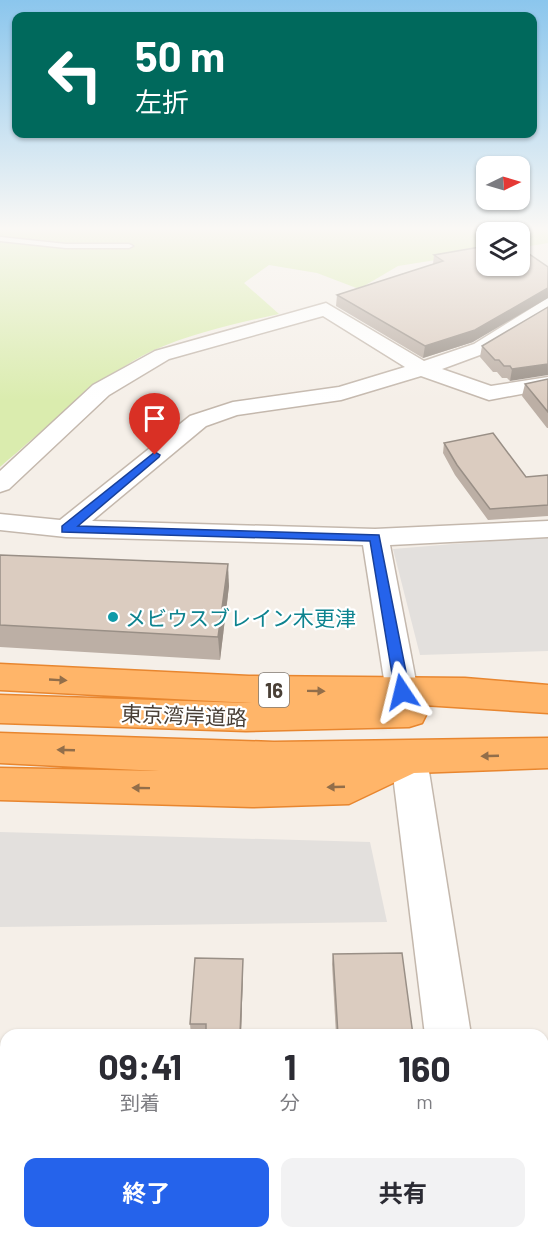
<!DOCTYPE html>
<html lang="ja">
<head>
<meta charset="utf-8">
<style>
  body { margin:0; font-family:Barlow,"Noto Sans JP",sans-serif; background:#f2f2f3; color:#2b2b33; height:100vh; display:flex; flex-direction:column; font-size:22px; white-space:nowrap }
  * { box-sizing:border-box; margin:0 }
  p { font-size:20px; color:#7c7c81 }
  .icon { flex:none; width:33px; height:33px; fill:none; stroke:currentColor; stroke-width:2; stroke-linecap:round; stroke-linejoin:round }
  .map { position:relative; flex:1; overflow:hidden }
  .sheet { position:absolute; left:0px; top:1029px; width:549px; height:210px; display:flex; flex-direction:column; background:#fff; border-radius:18px 18px 0 0; box-shadow:0 2px 4px #0004 }
  .sheet>* { flex:none }
  .hud { position:absolute; left:12px; top:12px; width:525px; height:126px; border-radius:12px; box-shadow:0 2px 4px #0004; background:#00695c; color:#fff; overflow:hidden }
  .needle { width:39px; rotate:85deg }
  .controls { position:absolute; left:476px; top:156px; display:grid; gap:12px }
  .controls a { display:grid; place-items:center; width:54px; height:54px; border-radius:12px; background:#fff; box-shadow:0 2px 4px #0004; font-size:30px }
  .pin { position:absolute; display:grid; place-items:center; width:51px; height:51px; color:#fff; margin:-62px -26px; border-radius:50% 50% 50% 0; rotate:-45deg; box-shadow:0 0 6px #0007 }
  .pin .icon { rotate:45deg }
  .me { position:absolute; width:66px; margin:-33px; rotate:350deg; stroke-linejoin:round; filter:drop-shadow(0 0 4px #0008) }
  .turn { display:flex; align-items:center; gap:21px; height:126px; padding:0 24px; font-size:27px }
  .turn .icon { width:78px; height:78px; stroke-width:2.5 }
  .turn b { display:block; font-size:42px; line-height:51px }
  .eta { display:flex; justify-content:space-evenly; align-items:center; height:102px; text-align:center }
  .eta b { font-size:36px; font-weight:700; line-height:42px }
  .primary-button { display:flex; gap:12px; margin-top:auto; padding:12px 24px }
  .primary-button a { flex:1; height:69px; border-radius:12px; background:#2563eb; color:#fff; font-size:24px; font-weight:700; line-height:69px; text-align:center }
  .primary-button a+a { background:#f2f2f3; color:#2b2b33 }
  .map>svg:first-child { display:block }
</style>
</head>
<body>
<div class="map">
<svg width="548" height="1239" viewBox="0 0 548 1239">
  <rect width="100%" height="100%" fill="#f5efe8"/>
  <path fill="#daecae" d="M0,228h548v15l-29,5v-16h-33v20l-88,14 -39,23 -42,-16 -48,-8 -25,18 35,31c-42,9 -87,19 -127,37 -51,24 -108,79 -152,116z"/>
  <g fill="#e3e0dd">
    <polygon points="548,536 548,651 420,655 393,549"/>
    <polygon points="0,832 370,842 387,922 0,927"/>
  </g>
  <g fill="none" stroke-linecap="round" stroke-linejoin="round">
    <g stroke="#c4b8ad" stroke-width="3">
      <polygon id="lane" points="0,237 66,244 129,244 133,246 129,248 66,248 0,241"/>
    </g>
    <g stroke="#c4b8ad" stroke-width="3">
      <g id="street">
        <polygon points="548,298 548,314 541,320 488,352 442,369 491,386 548,377 548,389 489,400 421,376 341,400 237,415 206,426 92,521 375,529 548,521 548,537 390,545 418,692 414,701 402,704 390,701 386,692 363,545 66,537 0,530 0,514 60,520 190,416 233,402 339,387 405,367 323,316 169,359 109,395 9,489 0,492 0,471 93,385 155,351 326,303 424,361 474,344"/>
        <polygon points="409,745 421,749 427,759 471,1035 425,1035 391,759 397,749"/>
        <polygon points="548,1098 548,1146 543,1147 543,1099"/>
        <rect x="0" y="1114" width="6" height="48"/>
        <polygon points="6,1176 6,1233 27,1233 25,1239 0,1239 0,1179"/>
        <polygon points="450,1233 502,1233 503,1239 451,1239"/>
      </g>
    </g>
    <g stroke="#e8862f" stroke-width="3">
      <g id="highway">
        <polygon points="0,664 249,676 465,678 548,685 548,713 423,705 427,713 422,723 409,727 246,731 0,723 0,695 246,703 252,703 0,690"/>
        <polygon points="0,733 274,742 548,738 548,768 414,773 349,804 252,807 0,800 0,768 159,771 0,763"/>
      </g>
    </g>
    <use href="#lane" fill="#fff" fill-rule="evenodd"/>
    <use href="#street" fill="#fff" fill-rule="evenodd"/>
    <use href="#highway" fill="#ffb569" fill-rule="evenodd"/>
  </g>
  <g fill="#bcafa5">
    <polygon points="486,246 473,342 423,358 336,306 337,295 433,264 434,255"/>
    <polygon points="548,307 510,381 507,378 502,378 497,372 493,372 480,357 482,346"/>
    <polygon points="548,379 548,428 547,428 522,396 525,384"/>
    <polygon points="444,443 526,477 548,475 548,516 488,520 455,475 443,453"/>
    <polygon points="0,555 229,586 220,660 0,647"/>
    <polygon points="333,954 413,1035 336,1035 332,964"/>
    <polygon points="243,970 241,1035 206,1035 191,1034 190,1024"/>
  </g>
  <g fill="#998f86">
    <polygon points="548,288 548,298 473,342 423,358 425,346"/>
    <polygon points="548,364 548,375 510,381 512,369"/>
    <polygon points="228,564 229,586 220,660 218,637"/>
    <polygon points="243,959 243,970 241,1035 240,1035"/>
    <rect x="129" y="1233" width="4" height="6"/>
  </g>
  <g fill="#dbccc0" stroke="#998f86" stroke-width="1.5">
    <polygon points="486,246 486,266 519,266 519,247 548,267 548,288 475,330 425,346 337,295 443,261 434,255"/>
    <polygon points="548,307 548,364 512,369 510,366 504,366 499,360 495,360 482,346"/>
    <polygon points="548,379 548,412 525,384"/>
    <polygon points="493,433 526,477 548,475 548,505 490,509 457,465 444,443"/>
    <polygon points="0,555 228,564 218,637 0,625"/>
    <polygon points="402,953 413,1035 338,1035 333,954"/>
    <polygon points="195,958 243,959 240,1035 206,1035 206,1024 190,1024"/>
    <polygon points="54,1233 129,1233 129,1239 53,1239"/>
    <polygon points="263,1233 444,1233 445,1239 263,1239"/>
  </g>
  <defs><path id="oneway-solid" d="M-6-.8H1V-3.2L6.5 0L1 3.2V.8H-6Z" transform="scale(1.5)"/></defs>
  <g fill="#926e4a">
    <use href="#oneway-solid" transform="translate(58 680) rotate(3)"/>
    <use href="#oneway-solid" transform="translate(316 691) rotate(1)"/>
    <use href="#oneway-solid" transform="translate(66 750) rotate(-178)"/>
    <use href="#oneway-solid" transform="translate(490 756) rotate(178)"/>
    <use href="#oneway-solid" transform="translate(336 787) rotate(178)"/>
    <use href="#oneway-solid" transform="translate(141 788) rotate(-179)"/>
  </g>
  <linearGradient id="sky" x2="0" y2="1"><stop stop-color="#8bc6ed"/><stop offset="0.57" stop-color="#faf8f5"/><stop offset="1" stop-color="#faf8f5" stop-opacity="0"/></linearGradient>
  <rect width="548" height="401" fill="url(#sky)"/>
  <polygon fill="#2563eb" stroke="#184099" stroke-width="1.5" points="155,452 160,455 159,457 78,526 379,535 410,692 408,696 397,696 395,692 370,541 62,532 62,526"/>
  <circle fill="#0f9aa8" stroke="#fff" stroke-width="2" cx="113" cy="617" r="6"/>
  <g text-anchor="middle" dominant-baseline="central" stroke-width="4.5" stroke-linejoin="round" paint-order="stroke">
    <rect fill="#fff" stroke="#807972" stroke-width="1.5" x="259" y="673" width="30" height="34" rx="4.5"/>
    <g font-size="20" font-weight="bold" fill="#493f36">
      <text x="274" y="690">16</text>
    </g>
    <g font-size="21" fill="#0d838f" stroke="#fff" text-anchor="start">
      <text x="125" y="617">メビウスブレイン木更津</text>
    </g>
    <g font-size="21" fill="#493f36" stroke="#fff">
      <text transform="translate(184 715) rotate(2)">東京湾岸道路</text>
    </g>
  </g>
</svg>
<div class="controls">
<a><svg class="needle" viewBox="-14 -14 28 28"><path d="M0-13l5 13h-10z" fill="#e53935"/><path d="M0 13l5-13h-10z" fill="#7c7c81"/></svg></a>
<a><svg class="icon" aria-label="layers" viewBox="0 0 24 24"><path d="M12 4l9 5-9 5-9-5zM3 14l9 5 9-5"/></svg></a>
</div>
<div class="pin" style="left:155px;top:455px;background:#d93025"><svg class="icon" aria-label="arrive" viewBox="0 0 24 24"><path d="M6 21V4h12l-3 4 3 4H6"/></svg></div>
<svg class="me" style="left:402px;top:692px" viewBox="-20 -20 40 40"><path d="M0-17L14 15 0 8-14 15z" fill="#2563eb" stroke="#fff" stroke-width="4"/></svg>
<div class="hud">
<div class="turn"><svg class="icon" aria-label="left" viewBox="0 0 24 24"><path d="M17 20v-9H6M10 6l-5 5 5 5"/></svg><div><b>50 m</b>左折</div></div>
</div>
<section class="sheet">
<div class="eta">
<div><b>09:41</b><p>到着</p></div>
<div><b>1</b><p>分</p></div>
<div><b>160</b><p>m</p></div>
</div>
<div class="primary-button"><a>終了</a><a>共有</a></div>
</section>
</div>
</body>
</html>
